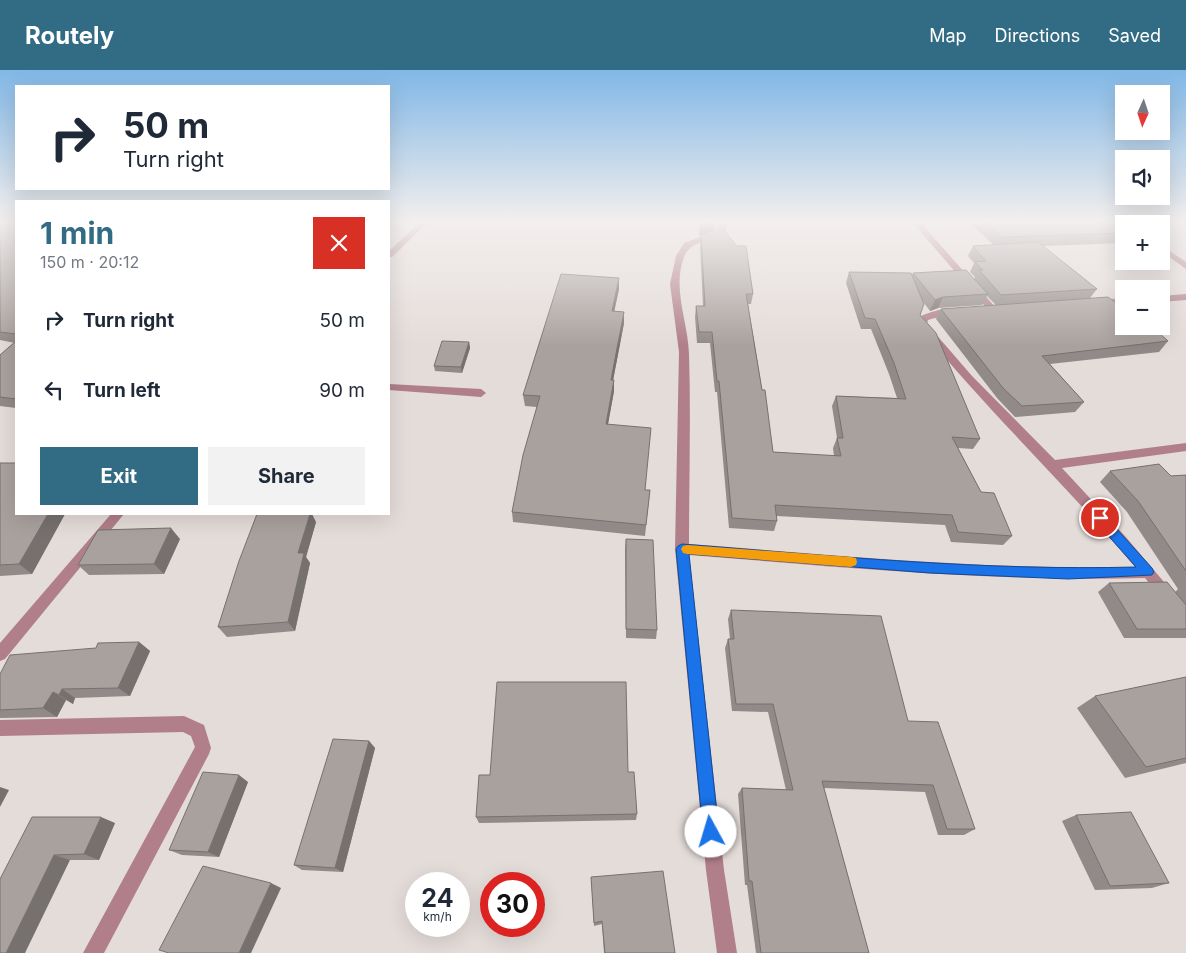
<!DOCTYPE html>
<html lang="en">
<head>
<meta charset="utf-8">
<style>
  body { margin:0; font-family:Inter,sans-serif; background:#f2f2f3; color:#1f2937; height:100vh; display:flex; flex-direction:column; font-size:19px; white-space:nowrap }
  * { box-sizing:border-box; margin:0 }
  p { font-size:16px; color:#747a83 }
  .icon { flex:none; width:28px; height:28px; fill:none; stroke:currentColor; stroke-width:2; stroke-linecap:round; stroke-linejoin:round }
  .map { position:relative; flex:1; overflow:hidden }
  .side { position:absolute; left:15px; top:130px; width:375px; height:315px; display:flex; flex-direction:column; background:#fff; border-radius:0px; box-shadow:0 5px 20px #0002 }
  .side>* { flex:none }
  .top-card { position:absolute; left:15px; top:15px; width:375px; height:105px; border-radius:0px; box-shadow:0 5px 20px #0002; background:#fff; color:#1f2937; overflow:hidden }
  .needle { width:32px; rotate:183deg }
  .tools { position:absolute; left:1115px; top:15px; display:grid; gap:10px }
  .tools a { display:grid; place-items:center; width:55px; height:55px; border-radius:0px; background:#fff; box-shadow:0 5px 20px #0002; font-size:25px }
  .speed { position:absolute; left:405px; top:802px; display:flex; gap:10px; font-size:25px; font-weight:700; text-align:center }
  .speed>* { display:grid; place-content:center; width:65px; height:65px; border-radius:50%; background:#fff; box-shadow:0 5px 20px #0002; line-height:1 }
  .speed small { font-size:12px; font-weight:400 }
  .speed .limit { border:8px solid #d22; background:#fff; color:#111 }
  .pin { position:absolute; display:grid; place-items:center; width:42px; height:42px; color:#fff; margin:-21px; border:2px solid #fff; border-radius:50%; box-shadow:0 1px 5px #0007 }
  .me { position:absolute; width:55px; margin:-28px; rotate:354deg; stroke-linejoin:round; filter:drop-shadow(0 0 4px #0008) }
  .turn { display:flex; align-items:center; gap:18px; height:105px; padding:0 25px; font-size:22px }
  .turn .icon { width:65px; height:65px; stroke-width:2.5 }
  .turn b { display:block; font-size:35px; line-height:42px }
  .round { display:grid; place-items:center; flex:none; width:52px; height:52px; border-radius:0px; background:#f2f2f3 }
  .summary { display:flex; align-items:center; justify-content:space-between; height:85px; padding:0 25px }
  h1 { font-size:30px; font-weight:700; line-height:38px; color:#326b84 }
  .primary-button { display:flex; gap:10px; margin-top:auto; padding:10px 25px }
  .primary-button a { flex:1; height:58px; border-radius:0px; background:#326b84; color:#fff; font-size:20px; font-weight:700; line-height:58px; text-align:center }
  .primary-button a+a { background:#f2f2f3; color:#1f2937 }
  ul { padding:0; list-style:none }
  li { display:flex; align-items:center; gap:15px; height:70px; padding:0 25px }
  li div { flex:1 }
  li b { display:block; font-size:19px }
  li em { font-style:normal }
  header { display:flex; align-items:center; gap:30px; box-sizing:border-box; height:70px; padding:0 25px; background:#326b84; color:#fff }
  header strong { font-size:24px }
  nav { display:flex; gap:28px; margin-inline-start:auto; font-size:18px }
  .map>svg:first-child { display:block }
</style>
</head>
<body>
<header>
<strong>Routely</strong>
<nav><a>Map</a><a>Directions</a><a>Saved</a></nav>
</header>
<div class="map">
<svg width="1186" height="883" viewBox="0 0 1186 883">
  <rect width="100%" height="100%" fill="#e4dcd9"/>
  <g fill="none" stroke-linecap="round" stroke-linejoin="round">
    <g fill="#b07f89" fill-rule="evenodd">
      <polygon points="419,153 427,153 392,187 389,187 389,181"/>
      <path d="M719,153h8v6c-12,13 -36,10 -43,28 -12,32 4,64 5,97 2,63 0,127 0,190 148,11 297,26 446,23 -69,-83 -149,-157 -216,-241l-2,-2 4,-8c11,-4 30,-12 40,-4 -7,5 -23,4 -33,8l-1,4 45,52 83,84 131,-17v8l-124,17 63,68 61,72v16l-5,-2 -36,-44c-153,4 -304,-11 -456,-23l35,315 13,83h-20l-11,-83 -31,-321 4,-197 -9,-68 6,-28 8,-13 30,-11 5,-4z"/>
      <polygon points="913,153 921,153 996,238 996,242 990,242"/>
      <polygon points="1127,153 1135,153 1136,154 1128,154"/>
      <polygon points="1161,175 1186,192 1186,199 1161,181"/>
      <polygon points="1186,224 1186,230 1161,232 1161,226"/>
      <polygon points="1124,228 1124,234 1098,236 1093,233 1098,230"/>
      <polygon points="389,314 481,319 486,323 481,327 389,320"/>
      <polygon points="111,444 124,444 5,589 0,591 0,573"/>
      <polygon points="184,646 204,655 211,678 209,684 104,883 83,883 195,677 191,666 183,662 0,666 0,650"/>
    </g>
  </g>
  <g fill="#918a88">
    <polygon points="0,153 16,153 16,338 0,336 0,285 15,273 0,270"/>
    <polygon points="699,153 715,153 714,159 753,224 751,234 748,234 762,320 773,382 834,386 833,378 837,368 832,336 836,326 897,328 889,304 871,259 861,259 846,213 849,202 912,205 913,203 974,209 975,207 970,202 974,193 968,186 973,176 994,175 969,153 1123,153 1124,154 1124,173 1043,176 1097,219 1090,228 1124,239 1168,271 1159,282 1050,294 1084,332 1075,342 1015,347 997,328 936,249 941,239 996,235 987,226 982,235 938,238 930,241 924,233 920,245 980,369 973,379 958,378 981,422 1012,466 1003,475 951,472 945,455 777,446 777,451 774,461 729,458 717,322 715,322 710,273 697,273 695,247 696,236 703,236 700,175 701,165 699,165"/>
    <polygon points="619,219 614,241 624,253 613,310 614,310 614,321 608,354 645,420 650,420 645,466 513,452 512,442 537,337 525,336 523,325"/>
    <polygon points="469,272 470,278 462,303 435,301 434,296"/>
    <polygon points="0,393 16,444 65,444 32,504 0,506"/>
    <polygon points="1110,401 1171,406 1186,405 1186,568 1124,568 1098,522 1109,513 1175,522 1178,519 1127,442 1100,412"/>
    <polygon points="316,452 306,487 310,493 295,561 227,567 218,557"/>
    <polygon points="180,469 164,504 89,505 78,495"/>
    <polygon points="626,469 657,560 656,569 626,568 625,479"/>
    <polygon points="731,540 908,651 975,759 964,765 938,765 925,722 824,718 869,883 756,883 747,815 745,815 738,724 742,718 786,720 768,642 732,641 725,578 728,569 730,569 728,549"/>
    <polygon points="139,572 150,581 130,626 75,628 73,634 66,630 57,647 0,648 0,604 96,578"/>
    <polygon points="1186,607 1186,693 1125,708 1077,638 1095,626"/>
    <polygon points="369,671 375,678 343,802 302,800 294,795"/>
    <polygon points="628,702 637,744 636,750 479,753 476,747"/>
    <polygon points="248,712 219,787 182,785 169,780"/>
    <polygon points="1076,745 1169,813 1152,818 1095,820 1062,751"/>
    <polygon points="115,753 99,790 70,790 0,809"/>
    <polygon points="591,807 675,883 604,883 602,854 594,856"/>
  </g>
  <g fill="#76716f">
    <polygon points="706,153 715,153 714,160 699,165 701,155"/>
    <polygon points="619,208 619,219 612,252 612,241"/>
    <polygon points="943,227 938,238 930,241 935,230"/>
    <polygon points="624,242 624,253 611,321 611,310"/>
    <polygon points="469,272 470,278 462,303 461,297"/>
    <polygon points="614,310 614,321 606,365 606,354"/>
    <polygon points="48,444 65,444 32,504 19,494"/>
    <polygon points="310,444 312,444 316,452 306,487 310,493 295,561 288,552 298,483"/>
    <polygon points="171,458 180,469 164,504 154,494"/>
    <polygon points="139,572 150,581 130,626 118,618"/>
    <polygon points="62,619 75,628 73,634 59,625"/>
    <polygon points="53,622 66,630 57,647 43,638"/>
    <polygon points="369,671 375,678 343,802 335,798"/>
    <polygon points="239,705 248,712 219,787 208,782"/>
    <polygon points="0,717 9,720 0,737"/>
    <polygon points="101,747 115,753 99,790 84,784"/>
    <polygon points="54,785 70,790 25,883 6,883"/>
    <polygon points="271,813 281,818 251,883 239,883"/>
  </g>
  <g fill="#a9a19e" stroke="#76716f">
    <polygon points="0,153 16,153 16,264 0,262"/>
    <polygon points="986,153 1123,153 1124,154 1124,163 1002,167"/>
    <polygon points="721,157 737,176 746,176 753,224 746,224 762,320 765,320 773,382 841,386 837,368 843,368 836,326 906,329 894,293 875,249 865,248 849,202 911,203 924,234 920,245 936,263 980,369 952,367 981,422 994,423 1012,466 958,462 952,445 775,435 777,451 732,448 719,311 717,311 712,262 699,262 696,236 705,236 701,165"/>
    <polygon points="1038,172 1097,219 1001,225 979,200 983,200 975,192 986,191 973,176"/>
    <polygon points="966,200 988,224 943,227 935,230 913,203"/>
    <polygon points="561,204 619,208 612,241 624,242 611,310 614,310 606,354 651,358 645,420 650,420 646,455 512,442 523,385 540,326 523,325"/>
    <polygon points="1108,227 1124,239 1124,256 1151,256 1168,271 1042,286 1084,332 1022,336 1003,318 941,239"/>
    <polygon points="16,271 16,329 0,327 0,285"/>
    <polygon points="442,271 469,272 461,297 434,296"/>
    <polygon points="0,393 16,393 16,444 48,444 19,494 0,495"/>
    <polygon points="1159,394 1171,406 1186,405 1186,501 1138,431 1110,401"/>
    <polygon points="257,444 310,444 298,483 304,483 288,552 218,557 239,491"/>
    <polygon points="171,458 154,494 78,495 98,460"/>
    <polygon points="626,469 653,470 657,560 626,559"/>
    <polygon points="1167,512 1186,535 1186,559 1137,559 1109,513"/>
    <polygon points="731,540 881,546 908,651 938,652 975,759 947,759 933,715 822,711 869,883 761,883 752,811 749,811 742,718 793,720 773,634 736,634 728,569 734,569"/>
    <polygon points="139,572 118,618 62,619 59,625 53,622 43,638 0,640 0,604 10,585 96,578 98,573"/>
    <polygon points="1186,607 1186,688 1146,697 1095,626"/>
    <polygon points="497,612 626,612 628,702 634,702 637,744 476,747 479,705 490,705"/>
    <polygon points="333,669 369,671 335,798 294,795"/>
    <polygon points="203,702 239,705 208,782 169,780"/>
    <polygon points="1131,742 1169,813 1110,816 1076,745"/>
    <polygon points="32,747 101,747 84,784 54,785 6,883 0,883 0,809"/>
    <polygon points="203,796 271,813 239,883 169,883 159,880"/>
    <polygon points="663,801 675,883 605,883 602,851 594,853 591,807"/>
  </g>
  <linearGradient id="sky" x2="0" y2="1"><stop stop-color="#81b7e6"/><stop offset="0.55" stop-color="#f3efee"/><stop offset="1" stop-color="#f3efee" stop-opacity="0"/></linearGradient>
  <rect width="1186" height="276" fill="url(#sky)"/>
  <path fill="#1a73e8" stroke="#114b97" d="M1100,444l4,1 48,53 2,4 -2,3 -84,4 -138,-6 -241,-19 30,278 -2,6 -6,2 -5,-2 -3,-6 -27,-283 2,-3 4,-2c151,12 303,27 454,23l-40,-45 -1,-4 1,-3z"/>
  <polygon fill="#f59e0b" points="687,475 851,487 856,488 857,492 856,495 851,497 687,484 683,483 681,479 683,476"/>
</svg>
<div class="tools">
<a><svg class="needle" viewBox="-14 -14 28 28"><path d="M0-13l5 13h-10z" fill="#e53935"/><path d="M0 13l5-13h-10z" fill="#747a83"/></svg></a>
<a><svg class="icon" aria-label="sound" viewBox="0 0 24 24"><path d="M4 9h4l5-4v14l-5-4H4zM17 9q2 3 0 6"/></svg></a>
<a>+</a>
<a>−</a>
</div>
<div class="speed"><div>24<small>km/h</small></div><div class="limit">30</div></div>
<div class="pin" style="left:1100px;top:448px;background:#d93025"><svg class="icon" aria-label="arrive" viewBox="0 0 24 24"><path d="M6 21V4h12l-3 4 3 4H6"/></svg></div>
<svg class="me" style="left:711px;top:762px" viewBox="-20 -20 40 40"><circle r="19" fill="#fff"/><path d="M0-13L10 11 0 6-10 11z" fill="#1a73e8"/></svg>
<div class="top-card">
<div class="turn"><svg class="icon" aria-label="right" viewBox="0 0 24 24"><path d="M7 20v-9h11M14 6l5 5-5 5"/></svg><div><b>50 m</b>Turn right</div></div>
</div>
<section class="side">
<div class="summary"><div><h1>1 min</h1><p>150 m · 20:12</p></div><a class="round" style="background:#d93025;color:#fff"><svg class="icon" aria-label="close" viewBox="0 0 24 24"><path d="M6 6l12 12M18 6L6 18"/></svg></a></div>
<ul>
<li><svg class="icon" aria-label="right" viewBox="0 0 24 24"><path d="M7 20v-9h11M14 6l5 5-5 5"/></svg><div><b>Turn right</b></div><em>50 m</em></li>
<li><svg class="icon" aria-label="left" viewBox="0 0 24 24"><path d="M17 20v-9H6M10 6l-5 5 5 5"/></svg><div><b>Turn left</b></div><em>90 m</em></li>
</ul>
<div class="primary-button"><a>Exit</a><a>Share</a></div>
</section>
</div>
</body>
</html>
